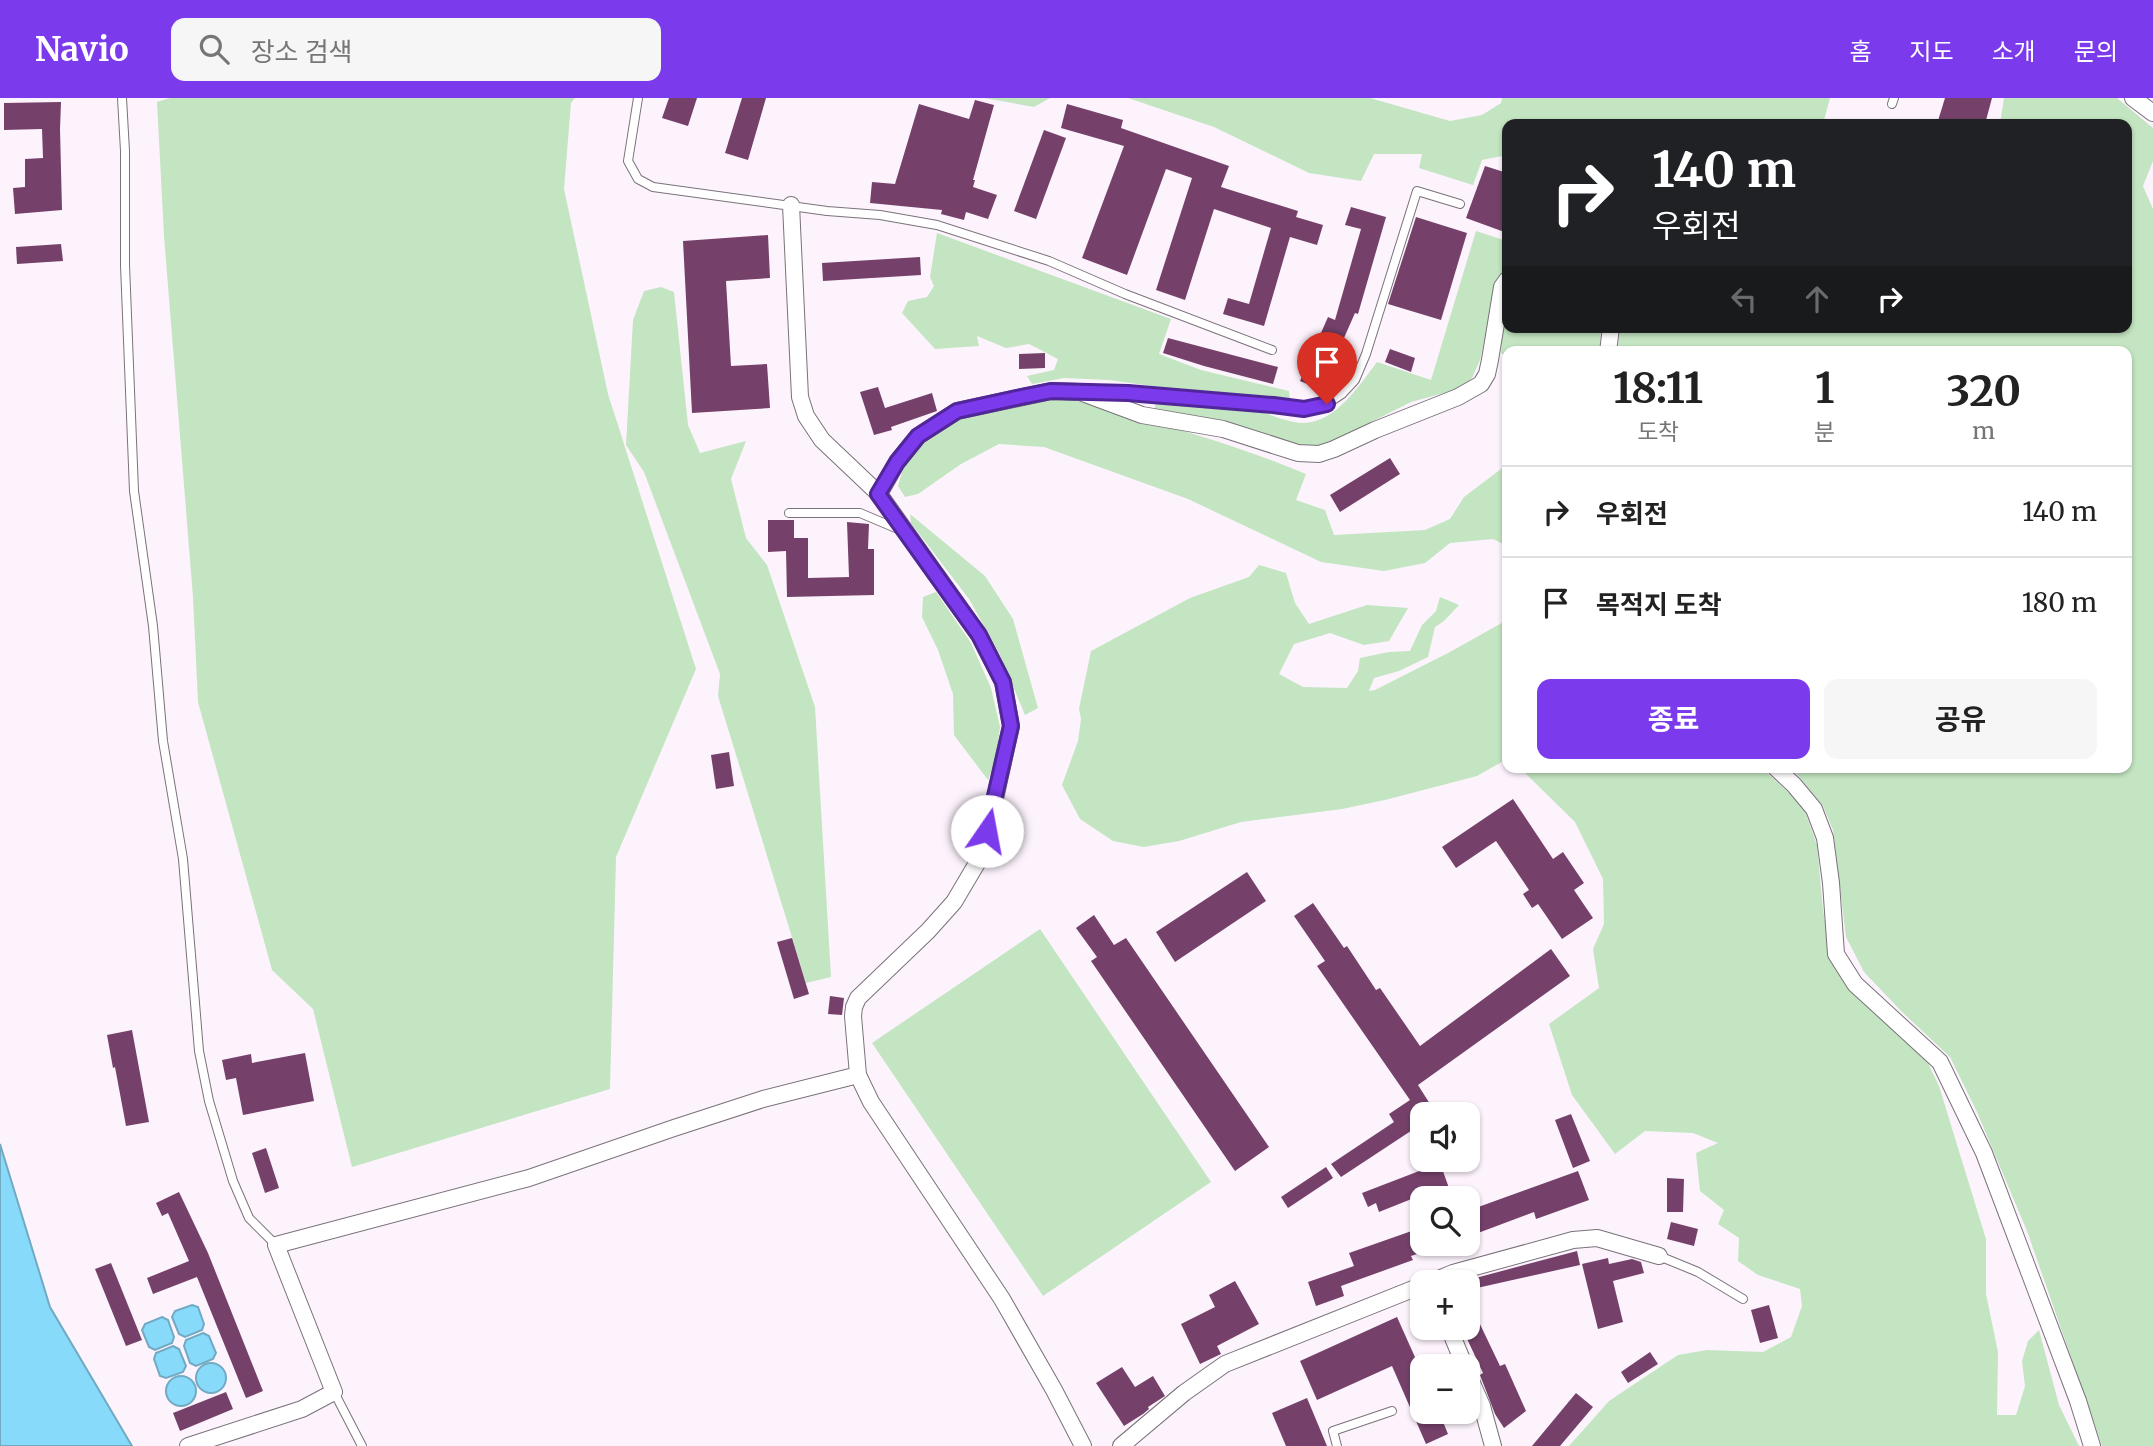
<!DOCTYPE html>
<html lang="ko">
<head>
<meta charset="utf-8">
<style>
  body { margin:0; font-family:Merriweather,"Noto Sans KR",serif; background:#f6f6f6; color:#222; height:100vh; display:flex; flex-direction:column; font-size:26px; white-space:nowrap }
  * { box-sizing:border-box; margin:0 }
  p { font-size:23px; color:#767676 }
  .icon { flex:none; width:38px; height:38px; fill:none; stroke:currentColor; stroke-width:2; stroke-linecap:round; stroke-linejoin:round }
  .map { position:relative; flex:1; overflow:hidden }
  .details { position:absolute; left:1502px; top:248px; width:630px; height:427px; display:flex; flex-direction:column; background:#fff; border-radius:14px; box-shadow:0 2px 5px #0004 }
  .details>* { flex:none }
  .banner { position:absolute; left:1502px; top:21px; width:630px; height:214px; border-radius:14px; box-shadow:0 2px 5px #0004; background:#202124; color:#fff; overflow:hidden }
  .controls { position:absolute; left:1410px; top:1004px; display:grid; gap:14px }
  .controls a { display:grid; place-items:center; width:70px; height:70px; border-radius:14px; background:#fff; box-shadow:0 2px 5px #0004; font-size:35px }
  .pin { position:absolute; display:grid; place-items:center; width:60px; height:60px; color:#fff; margin:-72px -30px; border-radius:50% 50% 50% 0; rotate:-45deg; box-shadow:0 0 7px #0007 }
  .pin .icon { rotate:45deg }
  .me { position:absolute; width:77px; margin:-38px; rotate:12deg; stroke-linejoin:round; filter:drop-shadow(0 0 5px #0008) }
  .turn { display:flex; align-items:center; gap:24px; height:147px; padding:0 35px; font-size:32px }
  .turn .icon { width:91px; height:91px; stroke-width:2.5 }
  .turn b { display:block; font-size:49px; line-height:60px }
  .lanes { display:flex; align-items:center; height:66px; padding:0 35px; background:#0003; justify-content:center; gap:35px; direction:ltr }
  .lanes .off { opacity:.35 }
  .eta { display:flex; justify-content:space-evenly; align-items:center; height:119px; text-align:center }
  .eta b { font-size:42px; font-weight:700; line-height:49px }
  .primary-button { display:flex; gap:14px; margin-top:auto; padding:14px 35px }
  .primary-button a { flex:1; height:80px; border-radius:14px; background:#7c3aed; color:#fff; font-size:28px; font-weight:700; line-height:80px; text-align:center }
  .primary-button a+a { background:#f6f6f6; color:#222 }
  ul { padding:0; list-style:none }
  li { display:flex; align-items:center; gap:21px; height:91px; padding:0 35px; border-top:2px solid #e0e0e0 }
  li div { flex:1 }
  li b { display:block; font-size:26px }
  li em { font-style:normal }
  header { display:flex; align-items:center; gap:42px; box-sizing:border-box; height:98px; padding:0 35px; background:#7c3aed; color:#fff }
  header strong { font-size:33px }
  nav { display:flex; gap:38px; margin-inline-start:auto; font-size:24px }
  .search { width:490px; height:63px; background:#f6f6f6; display:flex; align-items:center; gap:18px; box-sizing:border-box; padding:0 24px; border-radius:14px; color:#767676; font-size:26px }
  .map>svg:first-child { display:block }
</style>
</head>
<body>
<header>
<strong>Navio</strong>
<div class="search"><svg class="icon" aria-label="search" viewBox="0 0 24 24"><circle cx="10" cy="10" r="6"/><path d="M15 15l6 6"/></svg>장소 검색</div>
<nav><a>홈</a><a>지도</a><a>소개</a><a>문의</a></nav>
</header>
<div class="map">
<svg width="2153" height="1348" viewBox="0 0 2153 1348">
  <rect width="100%" height="100%" fill="#fdf3fd"/>
  <g fill="#c3e5c1">
    <polygon points="170,0 575,0 571,5 564,91 608,296 696,571 616,759 610,991 352,1069 313,911 272,872 198,604 193,499 164,138 157,4"/>
    <polygon points="984,0 1050,0 1034,9"/>
    <polygon points="1128,0 1370,0 1450,23 1482,17 1501,5 1502,0 1830,0 1823,26 1507,26 1507,60 1502,58 1482,62 1473,87 1419,70 1422,56 1374,56 1361,83 1309,75 1214,29"/>
    <polygon points="2004,0 2117,0 2153,30 2153,63 2143,88 2153,111 2153,1348 2102,1348 2027,1133 1977,1014 1950,959 1902,914 1864,874 1846,839 1833,732 1823,708 1792,670 2126,670 2126,254 1618,254 1619,229 2126,229 2126,26 2000,26"/>
    <path d="M1476,133l31,10v30l-11,18 -16,71 -8,18 -6,6 -15,7 -40,11 -82,41 -22,5 -153,-36 2,-10c29,3 58,2 86,5 18,2 34,12 52,15 37,8 64,-35 83,-60l54,18z"/>
    <polygon points="937,135 1171,221 1159,256 1201,272 1289,293 1290,301 1173,291 1109,282 1064,280 1032,286 1027,278 1054,272 1058,261 1029,246 1006,250 977,238 979,248 935,251 902,215 908,203 927,199 934,188 930,179"/>
    <polygon points="661,189 674,194 688,327 700,355 746,343 731,381 746,440 767,467 815,609 831,879 806,885 718,598 720,576 644,374 626,347 633,222 644,193"/>
    <polygon points="1507,190 1507,229 1601,229 1600,254 1507,254 1507,259 1501,255 1502,223"/>
    <path d="M1058,298c84,23 167,44 248,78l-10,26 29,10 9,25 91,-5 25,-11 14,-22 37,-28 6,-9v92l-4,-8 -10,-5 -43,4 -25,20 -41,8 -63,-9 -133,-63 -144,-52 -45,-3 -38,20 -43,30 -13,3 -7,-11 6,-20 16,-25 41,-25z"/>
    <polygon points="910,416 985,478 1013,521 1038,610 1025,617 1000,557 969,501 911,425"/>
    <polygon points="1259,467 1286,475 1295,505 1309,526 1367,507 1408,510 1389,543 1364,547 1330,535 1294,546 1279,576 1303,589 1347,590 1358,573 1360,560 1389,554 1410,553 1422,527 1436,513 1440,499 1459,507 1444,523 1435,529 1428,559 1399,573 1374,580 1369,593 1375,592 1450,554 1507,522 1507,661 1477,678 1385,702 1342,711 1241,724 1179,743 1144,749 1113,743 1080,721 1062,687 1078,643 1081,621 1079,611 1091,553 1190,500 1249,479"/>
    <polygon points="936,494 971,545 991,590 1000,629 996,660 988,682 954,637 953,596 938,552 922,519 923,499"/>
    <polygon points="1520,670 1762,670 1803,708 1817,747 1823,812 1832,864 1856,897 1928,965 1939,988 1986,1141 1986,1196 1998,1254 1997,1317 2016,1317 2025,1288 2022,1263 2028,1243 2039,1232 2059,1307 2079,1348 1569,1348 1609,1303 1678,1257 1707,1252 1763,1254 1791,1239 1802,1208 1800,1191 1758,1177 1738,1163 1739,1140 1718,1126 1724,1112 1700,1093 1696,1055 1718,1045 1693,1035 1645,1033 1615,1056 1572,997 1549,926 1599,890 1593,851 1604,826 1603,781 1575,724"/>
    <polygon points="1040,831 1211,1084 1043,1198 872,945"/>
  </g>
  <g fill="#87dafa" stroke="#71aac1" stroke-width="2">
    <polygon points="0,1046 50,1209 132,1348 0,1348"/>
    <polygon points="192,1207 198,1209 204,1226 202,1232 185,1239 179,1236 172,1219 175,1213"/>
    <polygon points="162,1219 168,1222 174,1239 172,1245 155,1252 149,1249 142,1232 145,1226"/>
    <polygon points="203,1235 209,1238 216,1255 213,1261 196,1268 190,1265 184,1248 186,1242"/>
    <polygon points="173,1248 179,1251 186,1268 183,1274 166,1280 160,1278 154,1261 156,1255"/>
    <circle cx="211" cy="1280" r="15"/>
    <circle cx="181" cy="1293" r="15"/>
  </g>
  <g fill="#75416a">
    <polygon points="669,0 697,0 688,28 662,20"/>
    <polygon points="742,0 766,0 748,62 725,55"/>
    <polygon points="1945,0 1992,0 1985,26 1937,26"/>
    <polygon points="975,2 994,7 973,82 975,82 973,89 997,97 988,121 966,114 964,122 941,116 942,112 870,105 872,84 895,86 919,6 969,21"/>
    <polygon points="61,4 60,31 62,112 15,116 13,90 25,89 25,61 43,60 42,31 4,32 4,5"/>
    <polygon points="1067,6 1123,22 1121,30 1229,68 1221,89 1298,113 1296,119 1323,127 1317,147 1290,139 1264,228 1223,216 1228,200 1249,206 1271,130 1214,111 1185,202 1156,192 1192,80 1166,71 1127,177 1082,160 1124,48 1061,30"/>
    <polygon points="1044,32 1066,40 1036,121 1014,113"/>
    <polygon points="1485,68 1507,75 1507,135 1466,120"/>
    <polygon points="1351,109 1386,119 1358,216 1355,215 1321,292 1300,283 1328,219 1335,222 1361,131 1345,127"/>
    <polygon points="1416,119 1467,135 1441,222 1388,206"/>
    <polygon points="768,137 770,180 726,183 731,268 767,266 770,310 692,315 683,143"/>
    <polygon points="61,146 63,163 17,166 16,149"/>
    <polygon points="920,159 921,177 823,183 822,165"/>
    <polygon points="1168,240 1278,269 1273,286 1204,268 1163,255"/>
    <polygon points="1390,251 1415,260 1411,274 1385,264"/>
    <polygon points="1045,255 1045,270 1019,271 1019,256"/>
    <polygon points="878,289 885,310 932,295 937,313 891,329 892,332 874,337 860,294"/>
    <polygon points="1390,360 1400,376 1340,414 1330,397"/>
    <polygon points="768,422 794,422 794,440 808,440 808,480 849,479 847,424 869,426 868,451 874,451 874,497 787,499 786,453 768,454"/>
    <polygon points="729,654 734,688 716,691 711,657"/>
    <polygon points="1513,701 1553,761 1563,754 1584,785 1574,792 1593,820 1562,841 1538,806 1532,810 1523,796 1529,792 1496,743 1456,770 1442,749"/>
    <polygon points="1247,774 1266,803 1175,864 1156,834"/>
    <polygon points="1313,805 1344,850 1347,848 1376,892 1380,890 1420,948 1551,851 1570,878 1418,987 1437,1017 1423,1017 1423,1025 1341,1079 1331,1066 1394,1024 1389,1016 1410,1002 1317,868 1325,863 1294,818"/>
    <polygon points="1094,817 1114,847 1126,840 1269,1049 1235,1073 1091,863 1097,859 1076,830"/>
    <polygon points="792,840 809,896 794,901 777,844"/>
    <polygon points="830,898 844,900 842,917 828,916"/>
    <polygon points="132,932 149,1024 126,1028 115,969 113,970 107,937"/>
    <polygon points="305,955 314,1003 243,1017 236,980 226,982 222,962 251,956 252,965"/>
    <polygon points="1571,1016 1590,1063 1573,1070 1555,1022"/>
    <polygon points="266,1050 279,1090 265,1095 252,1055"/>
    <polygon points="1440,1065 1449,1090 1430,1098 1429,1094 1379,1114 1376,1105 1368,1109 1362,1095"/>
    <polygon points="1326,1069 1333,1080 1288,1110 1281,1099"/>
    <polygon points="1578,1073 1589,1102 1536,1121 1534,1114 1478,1135 1470,1112"/>
    <polygon points="1667,1080 1684,1081 1683,1114 1667,1114"/>
    <polygon points="179,1094 208,1155 263,1293 246,1300 197,1179 153,1196 147,1180 189,1163 168,1115 162,1118 156,1105"/>
    <polygon points="1671,1124 1698,1131 1694,1148 1667,1141"/>
    <polygon points="1423,1129 1423,1154 1411,1158 1413,1162 1341,1188 1344,1198 1316,1208 1308,1184 1354,1168 1349,1155"/>
    <polygon points="1577,1153 1580,1167 1468,1192 1468,1182"/>
    <polygon points="1608,1160 1609,1166 1632,1161 1641,1164 1644,1175 1613,1183 1623,1224 1598,1231 1582,1166"/>
    <polygon points="111,1165 142,1242 126,1248 95,1171"/>
    <polygon points="1235,1183 1259,1226 1217,1248 1221,1256 1200,1266 1181,1226 1215,1209 1209,1197"/>
    <polygon points="1769,1207 1778,1240 1760,1245 1751,1212"/>
    <polygon points="1397,1219 1423,1277 1423,1314 1439,1314 1448,1336 1426,1346 1392,1268 1317,1302 1300,1263"/>
    <polygon points="1478,1222 1500,1268 1505,1266 1526,1313 1504,1330 1495,1316 1480,1277 1483,1275 1462,1230 1468,1230 1468,1227"/>
    <polygon points="1650,1254 1658,1266 1628,1285 1621,1274"/>
    <polygon points="1122,1269 1135,1289 1153,1278 1165,1298 1148,1309 1149,1311 1143,1316 1124,1328 1096,1285"/>
    <polygon points="226,1294 233,1311 180,1333 173,1315"/>
    <polygon points="1576,1295 1593,1309 1560,1348 1532,1348"/>
    <polygon points="1307,1300 1327,1348 1286,1348 1272,1315"/>
  </g>
  <g fill="none" stroke-linecap="round" stroke-linejoin="round">
    <g stroke="#7a727a" stroke-width="10">
      <g id="lane">
        <polyline points="122,0 125,53 125,167 134,393 153,528 163,643 183,761 199,953 209,1003 233,1083 249,1120 276,1147"/>
        <polyline points="638,0 628,63 638,81 653,89 827,113 880,117 937,127 1049,163 1125,196 1272,252"/>
        <polyline points="1892,6 1894,0"/>
        <polyline points="1093,294 1128,295 1273,307 1304,311 1327,306 1342,296 1355,282 1366,256 1417,93 1460,106"/>
        <polyline points="789,415 860,415 898,431"/>
        <polyline points="1659,1158 1698,1174 1743,1201"/>
        <polyline points="334,1294 362,1348"/>
        <polyline points="1337,1348 1333,1333 1392,1313"/>
      </g>
    </g>
    <g stroke="#7a727a" stroke-width="18">
      <g id="street">
        <polyline points="2133,0 2153,15"/>
        <polyline points="1608,254 1611,229"/>
        <polyline points="879,396 897,364 918,338 957,313 1051,293 1080,294 1142,317 1223,331 1298,355 1319,356 1334,351 1375,332 1458,299 1481,286 1487,276 1490,262 1502,189 1507,182"/>
        <polyline points="1776,670 1794,687 1814,711 1825,740 1831,785 1836,856 1855,886 1940,964 1984,1055 2078,1303 2092,1348"/>
        <polyline points="858,977 871,1004 1002,1201 1054,1292 1083,1348"/>
        <polyline points="1429,1185 1453,1175 1573,1142 1597,1140 1659,1158"/>
        <polyline points="1449,1230 1465,1269"/>
        <polyline points="1468,1276 1482,1308 1493,1348"/>
        <polyline points="188,1348 302,1311 334,1294 276,1147 529,1080 674,1030 763,1001 858,977 853,918 854,909 858,900 928,833 954,804 983,755 1011,628 1003,584 979,537 879,396 822,342 806,318 800,299 791,107"/>
        <polyline points="1121,1348 1184,1295 1225,1266 1423,1187"/>
      </g>
    </g>
    <use href="#lane" stroke="#fff" stroke-width="8"/>
    <use href="#street" stroke="#fff" stroke-width="16"/>
  </g>
  <g fill="none" stroke-linecap="round" stroke-linejoin="round">
    <g stroke="#51269a" stroke-width="18">
      <polyline id="route" points="987,733 1011,628 1003,584 979,537 878,396 897,364 918,338 957,313 1021,299 1051,293 1128,295 1273,307 1304,311 1327,306"/>
    </g>
    <use href="#route" stroke="#7c3aed" stroke-width="12"/>
  </g>
</svg>
<div class="controls">
<a><svg class="icon" aria-label="sound" viewBox="0 0 24 24"><path d="M4 9h4l5-4v14l-5-4H4zM17 9q2 3 0 6"/></svg></a>
<a><svg class="icon" aria-label="search" viewBox="0 0 24 24"><circle cx="10" cy="10" r="6"/><path d="M15 15l6 6"/></svg></a>
<a>+</a>
<a>−</a>
</div>
<div class="pin" style="left:1327px;top:306px;background:#d93025"><svg class="icon" aria-label="arrive" viewBox="0 0 24 24"><path d="M6 21V4h12l-3 4 3 4H6"/></svg></div>
<svg class="me" style="left:987px;top:733px" viewBox="-20 -20 40 40"><circle r="19" fill="#fff"/><path d="M0-13L10 11 0 6-10 11z" fill="#7c3aed"/></svg>
<div class="banner">
<div class="turn"><svg class="icon" aria-label="right" viewBox="0 0 24 24"><path d="M7 20v-9h11M14 6l5 5-5 5"/></svg><div><b>140 m</b>우회전</div></div>
<div class="lanes"><svg class="icon off" aria-label="left" viewBox="0 0 24 24"><path d="M17 20v-9H6M10 6l-5 5 5 5"/></svg><svg class="icon off" aria-label="ahead" viewBox="0 0 24 24"><path d="M12 20V5M6 11l6-6 6 6"/></svg><svg class="icon" aria-label="right" viewBox="0 0 24 24"><path d="M7 20v-9h11M14 6l5 5-5 5"/></svg></div>
</div>
<section class="details">
<div class="eta">
<div><b>18:11</b><p>도착</p></div>
<div><b>1</b><p>분</p></div>
<div><b>320</b><p>m</p></div>
</div>
<ul>
<li><svg class="icon" aria-label="right" viewBox="0 0 24 24"><path d="M7 20v-9h11M14 6l5 5-5 5"/></svg><div><b>우회전</b></div><em>140 m</em></li>
<li><svg class="icon" aria-label="arrive" viewBox="0 0 24 24"><path d="M6 21V4h12l-3 4 3 4H6"/></svg><div><b>목적지 도착</b></div><em>180 m</em></li>
</ul>
<div class="primary-button"><a>종료</a><a>공유</a></div>
</section>
</div>
</body>
</html>
